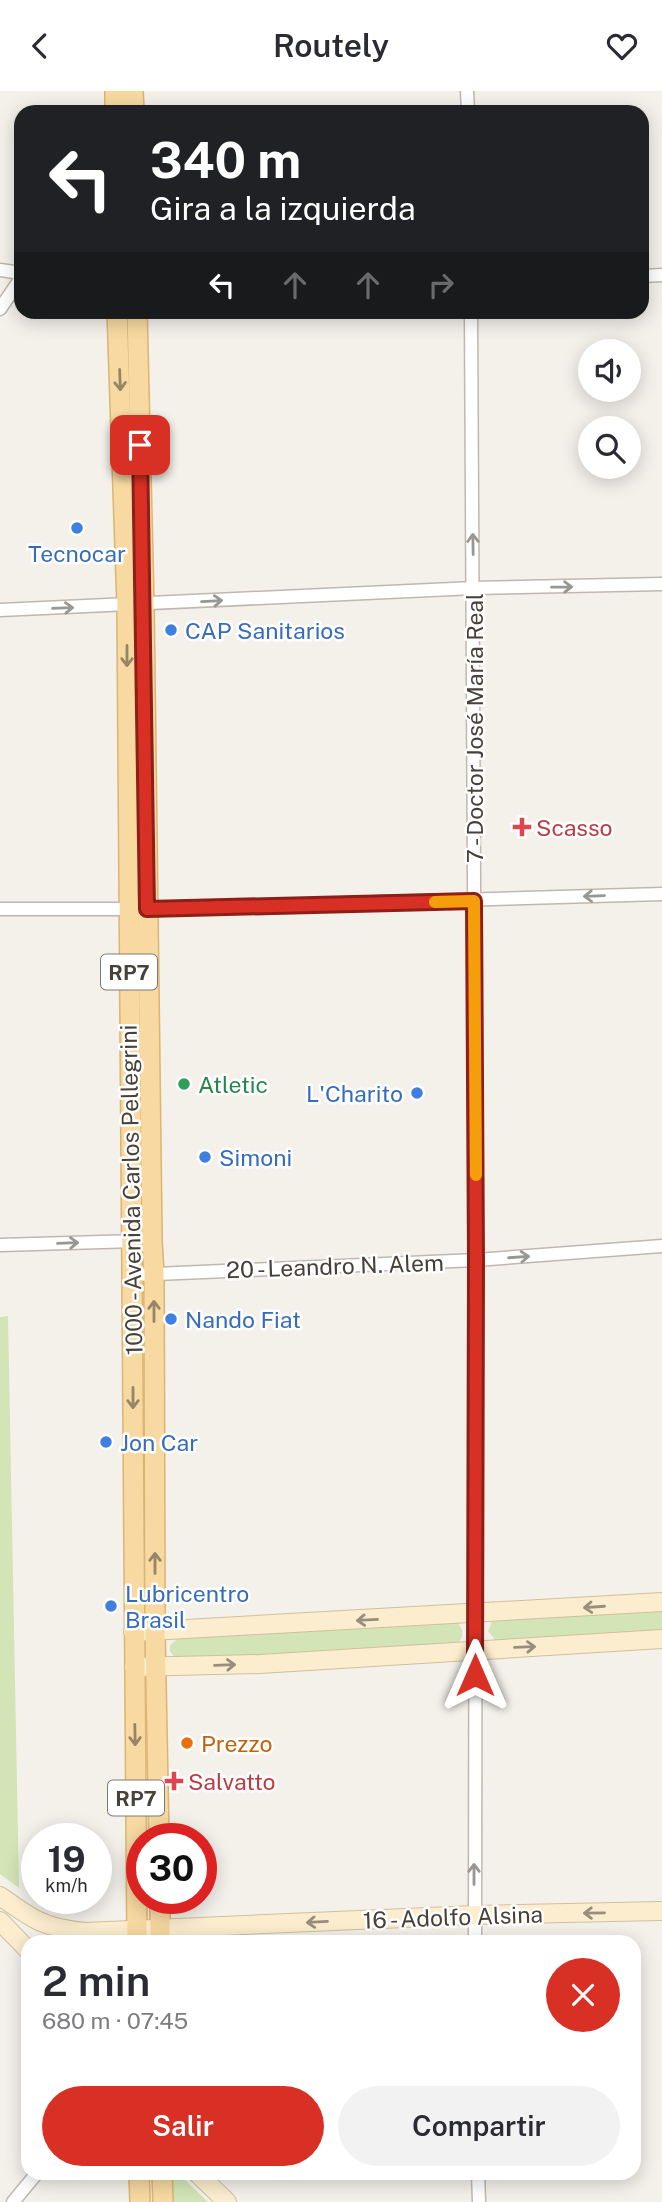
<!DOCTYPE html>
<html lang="es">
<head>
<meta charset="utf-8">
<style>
  body { margin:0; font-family:"Public Sans",sans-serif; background:#f2f2f3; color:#2b2b33; height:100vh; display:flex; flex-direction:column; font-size:26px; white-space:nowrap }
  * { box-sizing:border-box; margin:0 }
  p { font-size:23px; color:#7c7c81 }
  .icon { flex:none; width:38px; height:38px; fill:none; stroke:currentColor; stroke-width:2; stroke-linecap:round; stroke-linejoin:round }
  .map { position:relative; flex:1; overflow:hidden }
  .sheet { position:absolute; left:21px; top:1844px; width:620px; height:245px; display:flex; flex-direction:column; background:#fff; border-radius:21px; box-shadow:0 4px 18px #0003 }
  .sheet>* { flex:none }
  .banner { position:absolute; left:14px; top:14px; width:635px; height:214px; border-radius:21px; box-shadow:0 4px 18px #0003; background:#202124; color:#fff; overflow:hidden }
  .tools { position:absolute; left:578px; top:248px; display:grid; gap:14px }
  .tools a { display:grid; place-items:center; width:63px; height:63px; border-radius:50%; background:#fff; box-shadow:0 4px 18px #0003; font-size:35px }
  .speed { position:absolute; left:21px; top:1732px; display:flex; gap:14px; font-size:35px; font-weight:700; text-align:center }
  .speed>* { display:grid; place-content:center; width:91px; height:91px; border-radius:50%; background:#fff; box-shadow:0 4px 18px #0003; line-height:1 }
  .speed small { font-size:18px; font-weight:400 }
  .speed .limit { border:10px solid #d22; background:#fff; color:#111 }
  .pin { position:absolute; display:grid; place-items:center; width:60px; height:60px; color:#fff; margin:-30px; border-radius:14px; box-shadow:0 4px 10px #0006 }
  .me { position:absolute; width:77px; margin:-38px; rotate:0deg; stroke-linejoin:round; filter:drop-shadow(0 0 5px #0008) }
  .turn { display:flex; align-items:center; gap:24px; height:147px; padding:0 21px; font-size:32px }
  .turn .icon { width:91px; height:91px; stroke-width:2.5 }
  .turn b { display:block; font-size:49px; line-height:60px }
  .lanes { display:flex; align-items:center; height:66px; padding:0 21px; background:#0003; justify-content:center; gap:35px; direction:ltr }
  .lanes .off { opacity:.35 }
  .round { display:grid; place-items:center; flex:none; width:74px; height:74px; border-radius:37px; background:#f2f2f3 }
  .summary { display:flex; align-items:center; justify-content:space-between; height:119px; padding:0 21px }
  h1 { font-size:42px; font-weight:600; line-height:52px }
  .button { display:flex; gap:14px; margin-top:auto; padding:14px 21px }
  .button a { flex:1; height:80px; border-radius:42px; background:#d93025; color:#fff; font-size:28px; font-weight:600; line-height:80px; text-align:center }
  .button a+a { background:#f2f2f3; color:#2b2b33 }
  header { display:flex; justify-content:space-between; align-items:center; height:91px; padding:0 21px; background:#fff; font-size:32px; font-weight:600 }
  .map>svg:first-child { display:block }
</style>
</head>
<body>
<header><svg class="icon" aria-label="back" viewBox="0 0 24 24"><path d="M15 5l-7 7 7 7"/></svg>Routely<svg class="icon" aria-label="heart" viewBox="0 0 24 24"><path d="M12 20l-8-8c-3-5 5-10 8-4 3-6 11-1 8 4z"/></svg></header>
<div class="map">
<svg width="662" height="2111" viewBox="0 0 662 2111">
  <rect width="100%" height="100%" fill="#f4f1eb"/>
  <g fill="#d3e5b7">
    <polygon points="8,1225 19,1797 0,1783 0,1226"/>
    <polygon points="662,1516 662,1540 502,1550 496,1550 488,1540 493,1528"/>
    <path d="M456,1530c7,7 9,14 2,22l-281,18 -7,-10v-6l10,-8z"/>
    <polygon points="170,2082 179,2083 208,2111 170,2111"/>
  </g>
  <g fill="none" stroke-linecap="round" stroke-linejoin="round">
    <g stroke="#bfb8ae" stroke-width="15">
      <g id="street">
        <polyline points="467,0 468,21"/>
        <polyline points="0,179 21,182"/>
        <polyline points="642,185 662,184"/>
        <polyline points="0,218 21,187"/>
        <polyline points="471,220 476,1169 475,1852"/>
        <polyline points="0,519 474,497 662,493"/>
        <polyline points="0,818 147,818 662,803"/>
        <polyline points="0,1154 136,1150"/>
        <polyline points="133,1184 476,1169 662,1155"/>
        <polyline points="478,2082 479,2111"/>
        <polyline points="13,2111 37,2082"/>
      </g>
    </g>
    <g stroke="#d0c09e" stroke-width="20">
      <g id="secondary">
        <polyline points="133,1541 662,1511"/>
        <polyline points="134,1576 260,1573 662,1548"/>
        <path d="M0,1805c32,23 44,32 85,36l389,-17 188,-4"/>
        <polyline points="0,1830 28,1859"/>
        <polyline points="197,2082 227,2111"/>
      </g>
    </g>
    <g stroke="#dbb572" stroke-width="22">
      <g id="primary">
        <polyline points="115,0 115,21"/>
        <polyline points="133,0 134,21"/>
        <polyline points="117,220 127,515 137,1852"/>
        <polyline points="137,220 144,514 152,1150 154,1183 155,1540 159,1748"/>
        <polyline points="160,1808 160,1852"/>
        <polyline points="139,2082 140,2111"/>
        <polyline points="162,2082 163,2111"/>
      </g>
    </g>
    <use href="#street" stroke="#fff" stroke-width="12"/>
    <use href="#secondary" stroke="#fbedce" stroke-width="18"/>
    <use href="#primary" stroke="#f7d9a1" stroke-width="19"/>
  </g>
  <defs><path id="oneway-shaft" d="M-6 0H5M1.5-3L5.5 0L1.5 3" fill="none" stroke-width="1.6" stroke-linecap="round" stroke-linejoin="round" transform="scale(1.75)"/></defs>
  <g stroke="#978568">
    <use href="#oneway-shaft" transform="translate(120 289) rotate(88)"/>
    <use href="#oneway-shaft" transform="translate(127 565) rotate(90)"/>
    <use href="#oneway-shaft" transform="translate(154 1220) rotate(-90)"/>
    <use href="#oneway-shaft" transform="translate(133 1307) rotate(90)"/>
    <use href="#oneway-shaft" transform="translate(155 1472) rotate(-90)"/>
    <use href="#oneway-shaft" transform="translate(135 1644) rotate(89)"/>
  </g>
  <g stroke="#9a9692">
    <use href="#oneway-shaft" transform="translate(473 453) rotate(-91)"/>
    <use href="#oneway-shaft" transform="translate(562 496) rotate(-1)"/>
    <use href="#oneway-shaft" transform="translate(212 510) rotate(-3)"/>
    <use href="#oneway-shaft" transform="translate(63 517) rotate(-2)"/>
    <use href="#oneway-shaft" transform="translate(594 805) rotate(178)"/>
    <use href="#oneway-shaft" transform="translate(68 1152) rotate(-2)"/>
    <use href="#oneway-shaft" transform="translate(519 1166) rotate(-4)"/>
    <use href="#oneway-shaft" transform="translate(474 1783) rotate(-90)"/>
  </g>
  <g stroke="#998e7c">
    <use href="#oneway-shaft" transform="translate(594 1516) rotate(176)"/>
    <use href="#oneway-shaft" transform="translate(367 1529) rotate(177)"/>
    <use href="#oneway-shaft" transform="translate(525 1556) rotate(-2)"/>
    <use href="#oneway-shaft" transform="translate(225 1574) rotate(-2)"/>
    <use href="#oneway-shaft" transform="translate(594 1822) rotate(179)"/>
    <use href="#oneway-shaft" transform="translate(317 1831) rotate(177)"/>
  </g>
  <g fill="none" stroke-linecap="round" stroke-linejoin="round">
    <g stroke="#8d1f18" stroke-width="18">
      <polyline id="route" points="140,354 147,818 474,810 476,1169 475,1584"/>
    </g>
    <use href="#route" stroke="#d93025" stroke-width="12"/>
    <polyline stroke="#f59e0b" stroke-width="12" points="435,811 474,810 476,1084"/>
  </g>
  <g fill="#3f7fe0" stroke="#fff" stroke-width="2.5">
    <circle cx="77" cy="437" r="7"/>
    <circle cx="171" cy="539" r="7"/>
    <circle cx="417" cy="1002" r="7"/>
    <circle cx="205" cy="1066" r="7"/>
    <circle cx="171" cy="1228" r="7"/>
    <circle cx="106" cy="1351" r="7"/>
    <circle cx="111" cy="1515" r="7"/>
  </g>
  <g fill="#e0444e" stroke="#fff" stroke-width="2.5">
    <path d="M518.5 725.5h7v7h7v7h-7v7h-7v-7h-7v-7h7z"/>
    <path d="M170.5 1679.5h7v7h7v7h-7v7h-7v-7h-7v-7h7z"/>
  </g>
  <circle fill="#2e9e5b" stroke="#fff" stroke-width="2.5" cx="184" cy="993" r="7"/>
  <circle fill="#e8710a" stroke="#fff" stroke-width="2.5" cx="187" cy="1652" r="7"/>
  <g text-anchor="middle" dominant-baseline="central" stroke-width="5" stroke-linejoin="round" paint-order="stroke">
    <g fill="#fff" stroke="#7f7a74" stroke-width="2">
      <rect x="101" y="863.5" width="56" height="35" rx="5"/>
      <rect x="108" y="1689.5" width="56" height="35" rx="5"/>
    </g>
    <g font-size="21" font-weight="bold" fill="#484139">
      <text x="129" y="881">RP7</text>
      <text x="136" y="1707">RP7</text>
    </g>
    <g font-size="23" fill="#366cbe" stroke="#fff" text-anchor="start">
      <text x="77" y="462" text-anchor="middle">Tecnocar</text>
      <text x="185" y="539">CAP Sanitarios</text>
      <text x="403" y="1002" text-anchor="end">L'Charito</text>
      <text x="219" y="1066">Simoni</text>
      <text x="185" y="1228">Nando Fiat</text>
      <text x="120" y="1351">Jon Car</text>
      <text x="125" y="1502">Lubricentro<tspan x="125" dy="26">Brasil</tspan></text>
    </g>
    <g font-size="23" fill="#484139" stroke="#fff">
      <text transform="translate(474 637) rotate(-90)">7 - Doctor José María Real</text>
      <text transform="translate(131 1099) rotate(-91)">1000 - Avenida Carlos Pellegrini</text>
      <text transform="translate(335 1175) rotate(-2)">20 - Leandro N. Alem</text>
      <text transform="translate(453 1826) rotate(-2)">16 - Adolfo Alsina</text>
    </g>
    <g font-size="23" fill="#be3a42" stroke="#fff" text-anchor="start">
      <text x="536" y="736">Scasso</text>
      <text x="188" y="1690">Salvatto</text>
    </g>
    <g font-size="23" fill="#27864d" stroke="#fff" text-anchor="start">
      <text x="198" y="993">Atletic</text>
    </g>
    <g font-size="23" fill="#c56008" stroke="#fff" text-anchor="start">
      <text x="201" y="1652">Prezzo</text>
    </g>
  </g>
</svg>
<div class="tools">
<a><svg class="icon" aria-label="sound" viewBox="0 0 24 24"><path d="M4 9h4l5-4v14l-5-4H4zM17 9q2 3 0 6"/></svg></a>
<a><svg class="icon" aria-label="search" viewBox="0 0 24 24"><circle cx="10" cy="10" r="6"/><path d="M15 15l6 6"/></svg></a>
</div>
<div class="speed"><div>19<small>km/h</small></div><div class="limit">30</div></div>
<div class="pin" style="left:140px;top:354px;background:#d93025"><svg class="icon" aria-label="arrive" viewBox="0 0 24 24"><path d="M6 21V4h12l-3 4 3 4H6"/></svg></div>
<svg class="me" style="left:475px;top:1584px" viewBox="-20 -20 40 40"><path d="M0-17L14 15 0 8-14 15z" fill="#d93025" stroke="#fff" stroke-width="4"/></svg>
<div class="banner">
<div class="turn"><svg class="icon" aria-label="left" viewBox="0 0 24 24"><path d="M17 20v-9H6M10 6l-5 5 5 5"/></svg><div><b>340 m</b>Gira a la izquierda</div></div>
<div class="lanes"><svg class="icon" aria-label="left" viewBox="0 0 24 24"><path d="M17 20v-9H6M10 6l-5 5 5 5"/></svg><svg class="icon off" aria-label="ahead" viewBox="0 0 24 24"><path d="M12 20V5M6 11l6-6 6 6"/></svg><svg class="icon off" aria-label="ahead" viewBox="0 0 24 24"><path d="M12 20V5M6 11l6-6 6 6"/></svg><svg class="icon off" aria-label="right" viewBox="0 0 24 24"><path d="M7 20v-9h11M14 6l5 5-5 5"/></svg></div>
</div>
<section class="sheet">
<div class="summary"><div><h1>2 min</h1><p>680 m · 07:45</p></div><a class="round" style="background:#d93025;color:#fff"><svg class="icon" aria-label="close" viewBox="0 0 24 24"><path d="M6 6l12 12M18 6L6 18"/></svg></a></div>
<div class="button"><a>Salir</a><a>Compartir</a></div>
</section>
</div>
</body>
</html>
